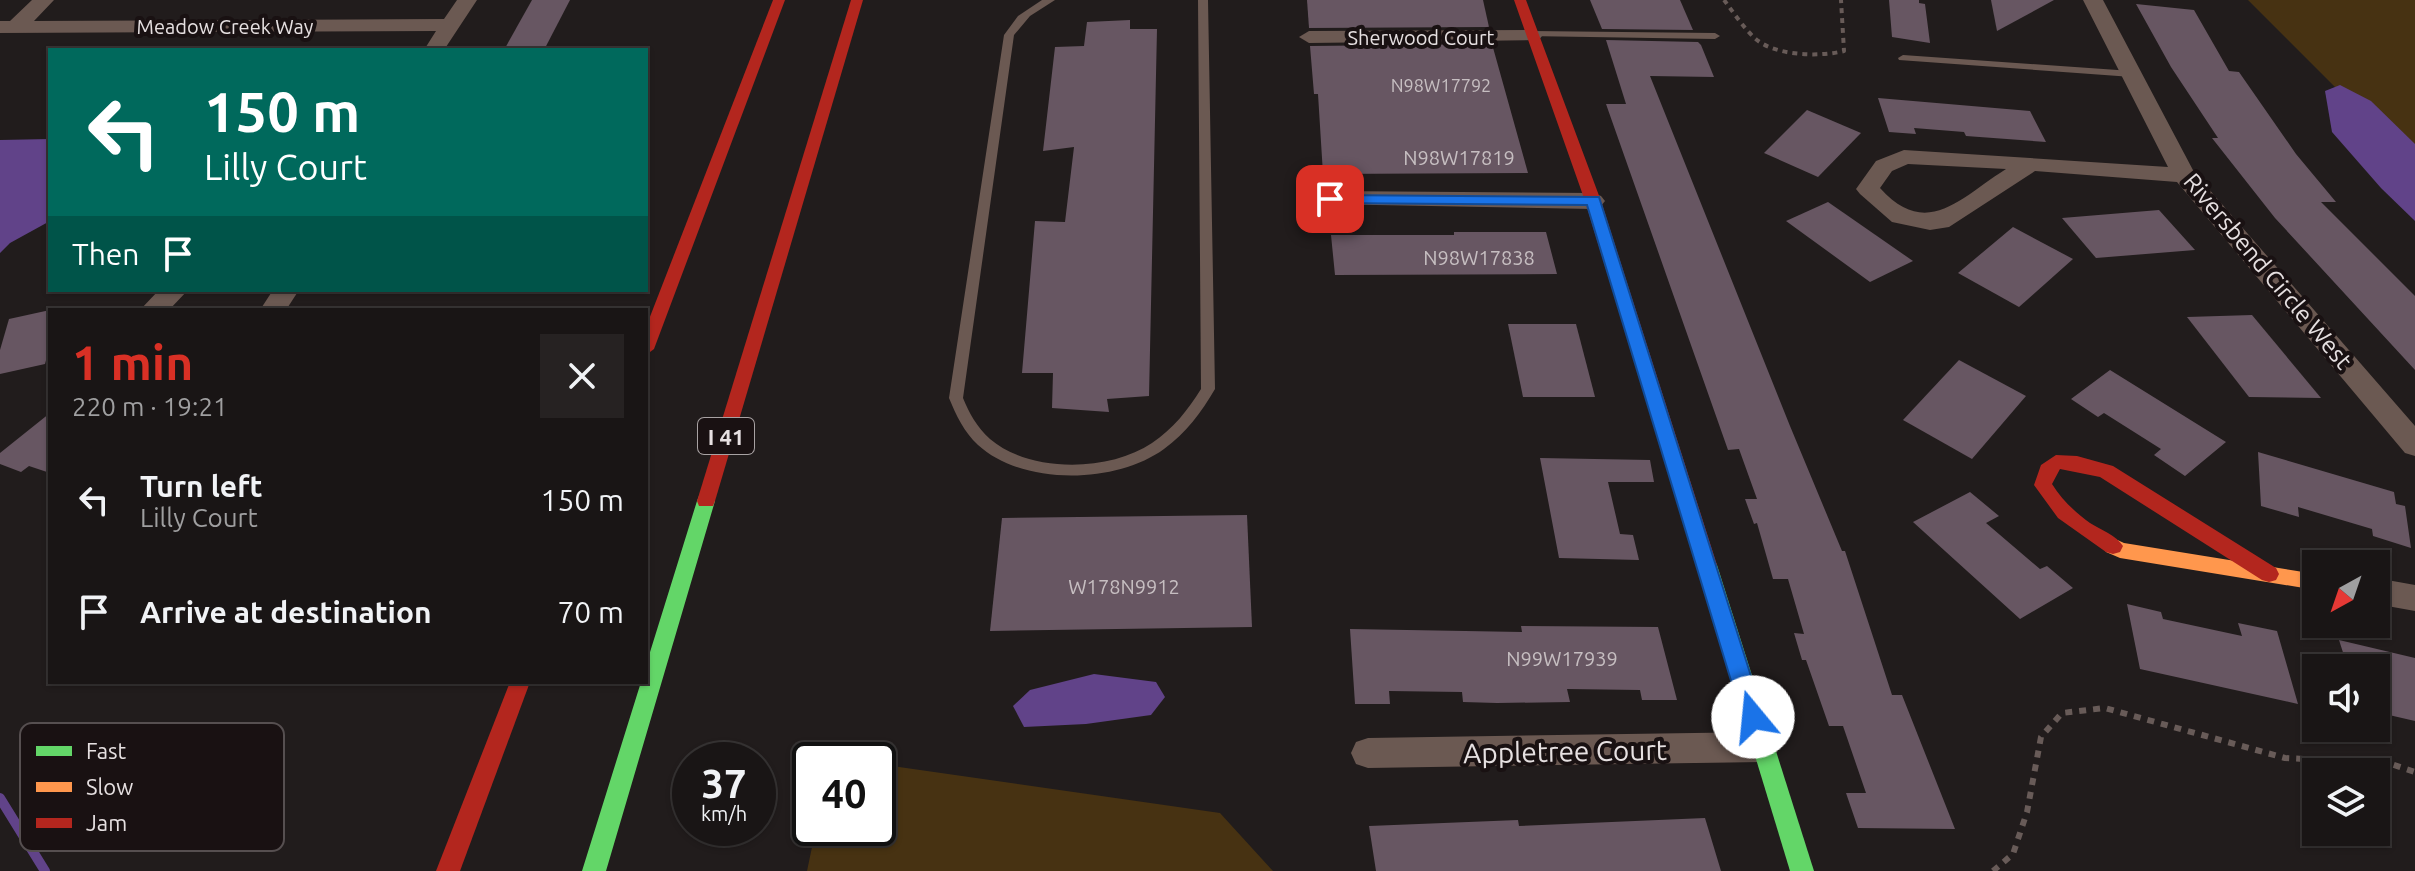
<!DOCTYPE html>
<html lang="en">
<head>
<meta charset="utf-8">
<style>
  body { margin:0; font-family:Ubuntu,sans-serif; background:#262222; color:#f1f3f6; height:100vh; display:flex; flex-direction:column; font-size:30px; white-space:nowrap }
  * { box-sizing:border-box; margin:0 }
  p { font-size:26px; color:#9f9fa0 }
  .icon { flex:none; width:44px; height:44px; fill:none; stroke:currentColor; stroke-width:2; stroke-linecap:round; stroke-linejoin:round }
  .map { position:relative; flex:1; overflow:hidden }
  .panel { position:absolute; left:48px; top:308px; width:600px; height:376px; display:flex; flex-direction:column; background:#191515; border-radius:0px; box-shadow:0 2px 6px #0004,0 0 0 2px #373434 }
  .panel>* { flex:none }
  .banner { position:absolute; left:48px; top:48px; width:600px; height:244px; border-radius:0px; box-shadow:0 2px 6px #0004,0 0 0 2px #373434; background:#00695c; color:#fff; overflow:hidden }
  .needle { width:52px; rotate:220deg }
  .buttons { position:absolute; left:2302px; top:550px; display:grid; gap:16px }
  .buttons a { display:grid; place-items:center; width:88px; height:88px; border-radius:0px; background:#191515; box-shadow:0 2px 6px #0004,0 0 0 2px #373434; font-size:40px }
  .speed { position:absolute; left:672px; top:742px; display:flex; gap:16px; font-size:40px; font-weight:700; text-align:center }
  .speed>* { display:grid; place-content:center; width:104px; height:104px; border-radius:50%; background:#191515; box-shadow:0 2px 6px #0004,0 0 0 2px #373434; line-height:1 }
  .speed small { font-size:20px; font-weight:400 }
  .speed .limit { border:4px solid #111; border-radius:12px; background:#fff; color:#111 }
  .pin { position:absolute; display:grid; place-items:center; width:68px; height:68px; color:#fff; margin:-34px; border-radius:16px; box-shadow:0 4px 12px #0006 }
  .me { position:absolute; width:88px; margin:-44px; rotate:343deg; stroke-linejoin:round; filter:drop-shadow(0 0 6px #0008) }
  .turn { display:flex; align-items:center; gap:28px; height:168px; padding:0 24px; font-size:36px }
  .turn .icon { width:104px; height:104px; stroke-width:2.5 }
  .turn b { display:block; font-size:56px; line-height:68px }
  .then { display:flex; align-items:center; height:76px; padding:0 24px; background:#0003; gap:16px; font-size:30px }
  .round { display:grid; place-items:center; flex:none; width:84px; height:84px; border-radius:0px; background:#262222 }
  .overview { display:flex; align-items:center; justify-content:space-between; height:136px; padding:0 24px }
  h1 { font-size:48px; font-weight:700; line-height:60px; color:#d93025 }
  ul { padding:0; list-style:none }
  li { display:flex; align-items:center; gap:24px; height:112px; padding:0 24px }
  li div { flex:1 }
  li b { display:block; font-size:30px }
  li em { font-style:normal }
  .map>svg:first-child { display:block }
</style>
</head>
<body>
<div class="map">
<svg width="2415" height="871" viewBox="0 0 2415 871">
  <rect width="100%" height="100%" fill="#211c1c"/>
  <g fill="#473212">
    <polygon points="2248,0 2415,0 2415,164 2397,149"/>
    <polygon points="878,764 1220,813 1273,871 807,871 816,828 878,828"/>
  </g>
  <g fill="#614389">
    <polygon points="2340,85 2371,101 2415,144 2415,221 2381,188 2332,132 2325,91"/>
    <polygon points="50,139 50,221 10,243 0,253 0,140"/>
    <polygon points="1094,674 1156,682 1165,697 1151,715 1086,724 1024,727 1013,706 1030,690"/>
  </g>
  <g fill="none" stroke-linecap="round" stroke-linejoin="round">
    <polyline stroke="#614389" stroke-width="10" points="0,798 45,871"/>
  </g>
  <g fill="#675662">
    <polygon points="532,0 570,0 544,50 504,50"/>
    <polygon points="1307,0 1483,0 1489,27 1309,28"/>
    <polygon points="1590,0 1680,0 1693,30 1602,29"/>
    <polygon points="1889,0 1919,0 1919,3 1925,4 1930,43 1892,37"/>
    <polygon points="1991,0 2054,0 1997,31"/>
    <polygon points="2136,4 2194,10 2229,71 2239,72 2296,154 2336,202 2321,202 2415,296 2415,370 2275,218 2212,138 2218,138 2171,67"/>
    <polygon points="1130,20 1130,29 1157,29 1149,396 1107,399 1109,412 1052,408 1053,373 1022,373 1035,221 1065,222 1074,147 1043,151 1055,47 1084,46 1087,22"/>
    <polygon points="1606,40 1698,42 1701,45 1714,77 1650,76 1790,426 1842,551 1845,551 1892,695 1902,695 1955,829 1858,828 1846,793 1866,793 1843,726 1829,726 1806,660 1802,660 1794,633 1804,634 1788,579 1773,579 1757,523 1754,524 1745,499 1757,499 1739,449 1728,450 1606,104 1626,104"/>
    <polygon points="1492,44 1528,173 1323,174 1318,94 1314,94 1310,46"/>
    <polygon points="1878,98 2030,111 2046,142 1966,136 1964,132 1914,128 1916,134 1889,132"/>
    <polygon points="1807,110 1861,133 1818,177 1764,153"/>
    <polygon points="1828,202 1913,261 1870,282 1786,221"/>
    <polygon points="2159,210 2195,250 2096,258 2062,218"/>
    <polygon points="2013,227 2073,259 2019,307 1958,273"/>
    <polygon points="1454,232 1546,232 1557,274 1335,275 1331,235 1454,235"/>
    <polygon points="50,310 50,346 45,364 0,374 0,350 9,319"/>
    <polygon points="2252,315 2321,398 2249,397 2187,317"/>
    <polygon points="1508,324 1576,324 1595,397 1523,397"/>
    <polygon points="1959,360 2026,396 1972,459 1903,420"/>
    <polygon points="2110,370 2226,442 2185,476 2154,455 2161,449 2104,413 2098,417 2071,399"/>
    <polygon points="50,413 50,473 29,466 21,472 0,464 0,453"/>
    <polygon points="2258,452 2394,492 2396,504 2405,506 2411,548 2373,536 2372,529 2298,507 2299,517 2261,506"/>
    <polygon points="1540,458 1650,460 1654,482 1608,482 1620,534 1633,535 1639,560 1559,558"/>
    <polygon points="1970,492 1999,516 1986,523 2040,569 2047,566 2073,588 2020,619 1913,522"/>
    <polygon points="1247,515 1252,627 990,631 1002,518"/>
    <polygon points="2127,604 2161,612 2163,619 2242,636 2238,623 2277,631 2298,704 2140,669"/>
    <polygon points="1521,626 1658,627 1677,700 1642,700 1640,690 1567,689 1570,702 1497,703 1463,702 1462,692 1389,691 1390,704 1355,704 1350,629 1522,632"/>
    <polygon points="2339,640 2415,658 2415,721 2376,712 2376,668 2348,668"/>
    <polygon points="1705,818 1721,871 1376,871 1369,826 1518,820 1519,826"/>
  </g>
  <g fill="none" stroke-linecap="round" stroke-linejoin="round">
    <path stroke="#685b58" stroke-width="4" stroke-dasharray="5 5" stroke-linecap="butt" d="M1724,0c10,13 20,29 33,40 20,16 63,17 87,11l-3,-51"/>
    <polyline stroke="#685b58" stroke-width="6" stroke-dasharray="7 7" stroke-linecap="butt" points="1993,871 2013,854 2027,812 2041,737 2062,713 2105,708 2285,758 2388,763 2415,772"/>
    <g fill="#6b5952" fill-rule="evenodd">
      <path d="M1042,0h13l-25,16 -16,19 -51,363c6,15 14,29 27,41 40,34 119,33 162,4 21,-14 36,-33 49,-54l-3,-389h10l7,389c-14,24 -29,44 -51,60 -48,35 -141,37 -186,-4 -14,-13 -22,-30 -29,-47l55,-363 14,-19z"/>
      <polygon points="1531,31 1715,33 1720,36 1715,39 1527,36 1527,32"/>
      <polygon points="1903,55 2132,71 2137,74 2132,77 1899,60 1898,58"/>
    </g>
    <g fill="#6b5952" fill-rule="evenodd">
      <polygon points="32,0 54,0 34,21 444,19 457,0 477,0 444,50 424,50 436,31 0,33 0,21 10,21"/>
      <path d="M2083,0h20l91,172 221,254v30l-10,-3 -228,-271 -142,-11 -86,56 -19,3 -38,-8 -32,-28 -4,-5 20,-28 28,-11 264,17zM1908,164l98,5c-46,29 -79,71 -126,19l12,-17z"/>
      <polygon points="1532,30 1542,36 1539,40 1309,43 1299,37 1309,31"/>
      <polygon points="1330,191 1593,193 1601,196 1605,201 1601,206 1593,209 1322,204 1318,199 1322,194"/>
      <polygon points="159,290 188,290 169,310 140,310"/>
      <polygon points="273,290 299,290 286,310 260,310"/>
      <polygon points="2376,578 2415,585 2415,611 2376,604"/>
      <polygon points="1762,732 1774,736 1779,747 1774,758 1762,762 1368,768 1356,764 1351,753 1356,742 1368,738"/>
    </g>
    <g fill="#63d668" fill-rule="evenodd">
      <polygon points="706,494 713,496 715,501 606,871 582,871 641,682 646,682 646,665 697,501 699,496"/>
      <polygon points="1707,557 1714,559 1717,565 1814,871 1790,871 1697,565 1700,559"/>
    </g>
    <polygon fill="#ff974d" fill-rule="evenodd" points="2113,538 2124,543 2316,574 2316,590 2120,558 2106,552 2103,546 2106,540"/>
    <g fill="#b3261e" fill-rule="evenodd">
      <polygon points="773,0 785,0 654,349 646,355 646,327"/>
      <polygon points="851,0 863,0 715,501 713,506 699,506 697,501"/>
      <polygon points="1514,0 1526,0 1601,201 1717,565 1714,571 1707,573 1700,571 1697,565 1585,201"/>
      <path d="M2056,455l21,1 36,10 163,102 3,6 -3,6 -7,2 -7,-2 -162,-103 -40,-8 -8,15c10,16 23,28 38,39 11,7 26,12 33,23l-3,6 -7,2 -7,-2 -48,-34 -24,-33 7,-20z"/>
      <polygon points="510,682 530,682 460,871 436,871"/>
    </g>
  </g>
  <polygon fill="#1a73e8" stroke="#114b97" stroke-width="2" points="1330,195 1599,197 1764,717 1760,724 1753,726 1745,724 1742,717 1587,205 1324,203 1324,196"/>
  <g text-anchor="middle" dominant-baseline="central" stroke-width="8" stroke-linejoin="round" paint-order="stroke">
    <g font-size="18" fill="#c6bec1">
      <text x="1441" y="85">N98W17792</text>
    </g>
    <g font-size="20" fill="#e6e0e1" stroke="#191112">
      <text x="225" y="26">Meadow Creek Way</text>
      <text x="1421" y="37">Sherwood Court</text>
    </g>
    <g font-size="20" fill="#c6bec1">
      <text x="1459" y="157">N98W17819</text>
      <text x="1479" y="257">N98W17838</text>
      <text x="1124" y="586">W178N9912</text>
      <text x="1562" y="658">N99W17939</text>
    </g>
    <rect fill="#191112" stroke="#a8a2a3" stroke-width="2" x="698" y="418" width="56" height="36" rx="6"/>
    <g font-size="22" font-weight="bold" fill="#e6e0e1">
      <text x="726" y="436">I 41</text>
    </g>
    <g font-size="24" fill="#e6e0e1" stroke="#191112">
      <text transform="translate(2268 271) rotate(50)">Riversbend Circle West</text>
    </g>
    <g font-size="28" fill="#e6e0e1" stroke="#191112">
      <text transform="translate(1565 751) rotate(-1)">Appletree Court</text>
    </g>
  </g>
  <rect x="20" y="723" width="264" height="128" rx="12" fill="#191112" stroke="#564f50" stroke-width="2"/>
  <rect x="36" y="746" width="36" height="10" fill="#63d668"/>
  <rect x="36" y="782" width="36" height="10" fill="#ff974d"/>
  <rect x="36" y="818" width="36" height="10" fill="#b3261e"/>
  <g font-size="22" fill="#e6e0e1">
    <text x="86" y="759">Fast</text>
    <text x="86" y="795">Slow</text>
    <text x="86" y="831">Jam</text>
  </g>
</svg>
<div class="buttons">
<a><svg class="needle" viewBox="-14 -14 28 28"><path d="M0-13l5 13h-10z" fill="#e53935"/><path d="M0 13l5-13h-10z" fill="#9f9fa0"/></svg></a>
<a><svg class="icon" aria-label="sound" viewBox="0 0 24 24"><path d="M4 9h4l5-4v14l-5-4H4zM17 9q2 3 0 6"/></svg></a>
<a><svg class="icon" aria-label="layers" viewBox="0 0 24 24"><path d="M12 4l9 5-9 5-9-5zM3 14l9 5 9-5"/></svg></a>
</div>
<div class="speed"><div>37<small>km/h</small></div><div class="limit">40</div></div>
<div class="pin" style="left:1330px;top:199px;background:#d93025"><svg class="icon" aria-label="arrive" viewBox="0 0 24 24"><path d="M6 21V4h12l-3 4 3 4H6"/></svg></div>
<svg class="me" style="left:1753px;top:717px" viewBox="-20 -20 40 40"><circle r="19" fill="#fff"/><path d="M0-13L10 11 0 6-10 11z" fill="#1a73e8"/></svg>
<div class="banner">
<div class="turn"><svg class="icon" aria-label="left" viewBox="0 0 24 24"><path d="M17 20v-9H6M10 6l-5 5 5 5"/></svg><div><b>150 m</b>Lilly Court</div></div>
<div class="then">Then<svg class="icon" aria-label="arrive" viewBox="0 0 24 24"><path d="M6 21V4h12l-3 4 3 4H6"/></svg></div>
</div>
<section class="panel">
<div class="overview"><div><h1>1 min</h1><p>220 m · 19:21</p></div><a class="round"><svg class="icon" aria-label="close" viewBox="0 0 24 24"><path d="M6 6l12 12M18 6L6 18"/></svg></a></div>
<ul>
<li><svg class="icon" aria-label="left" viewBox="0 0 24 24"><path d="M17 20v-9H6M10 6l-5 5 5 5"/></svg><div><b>Turn left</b><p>Lilly Court</p></div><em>150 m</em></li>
<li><svg class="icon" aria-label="arrive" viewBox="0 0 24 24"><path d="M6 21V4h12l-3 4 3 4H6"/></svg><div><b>Arrive at destination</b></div><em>70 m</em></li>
</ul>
</section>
</div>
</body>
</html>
